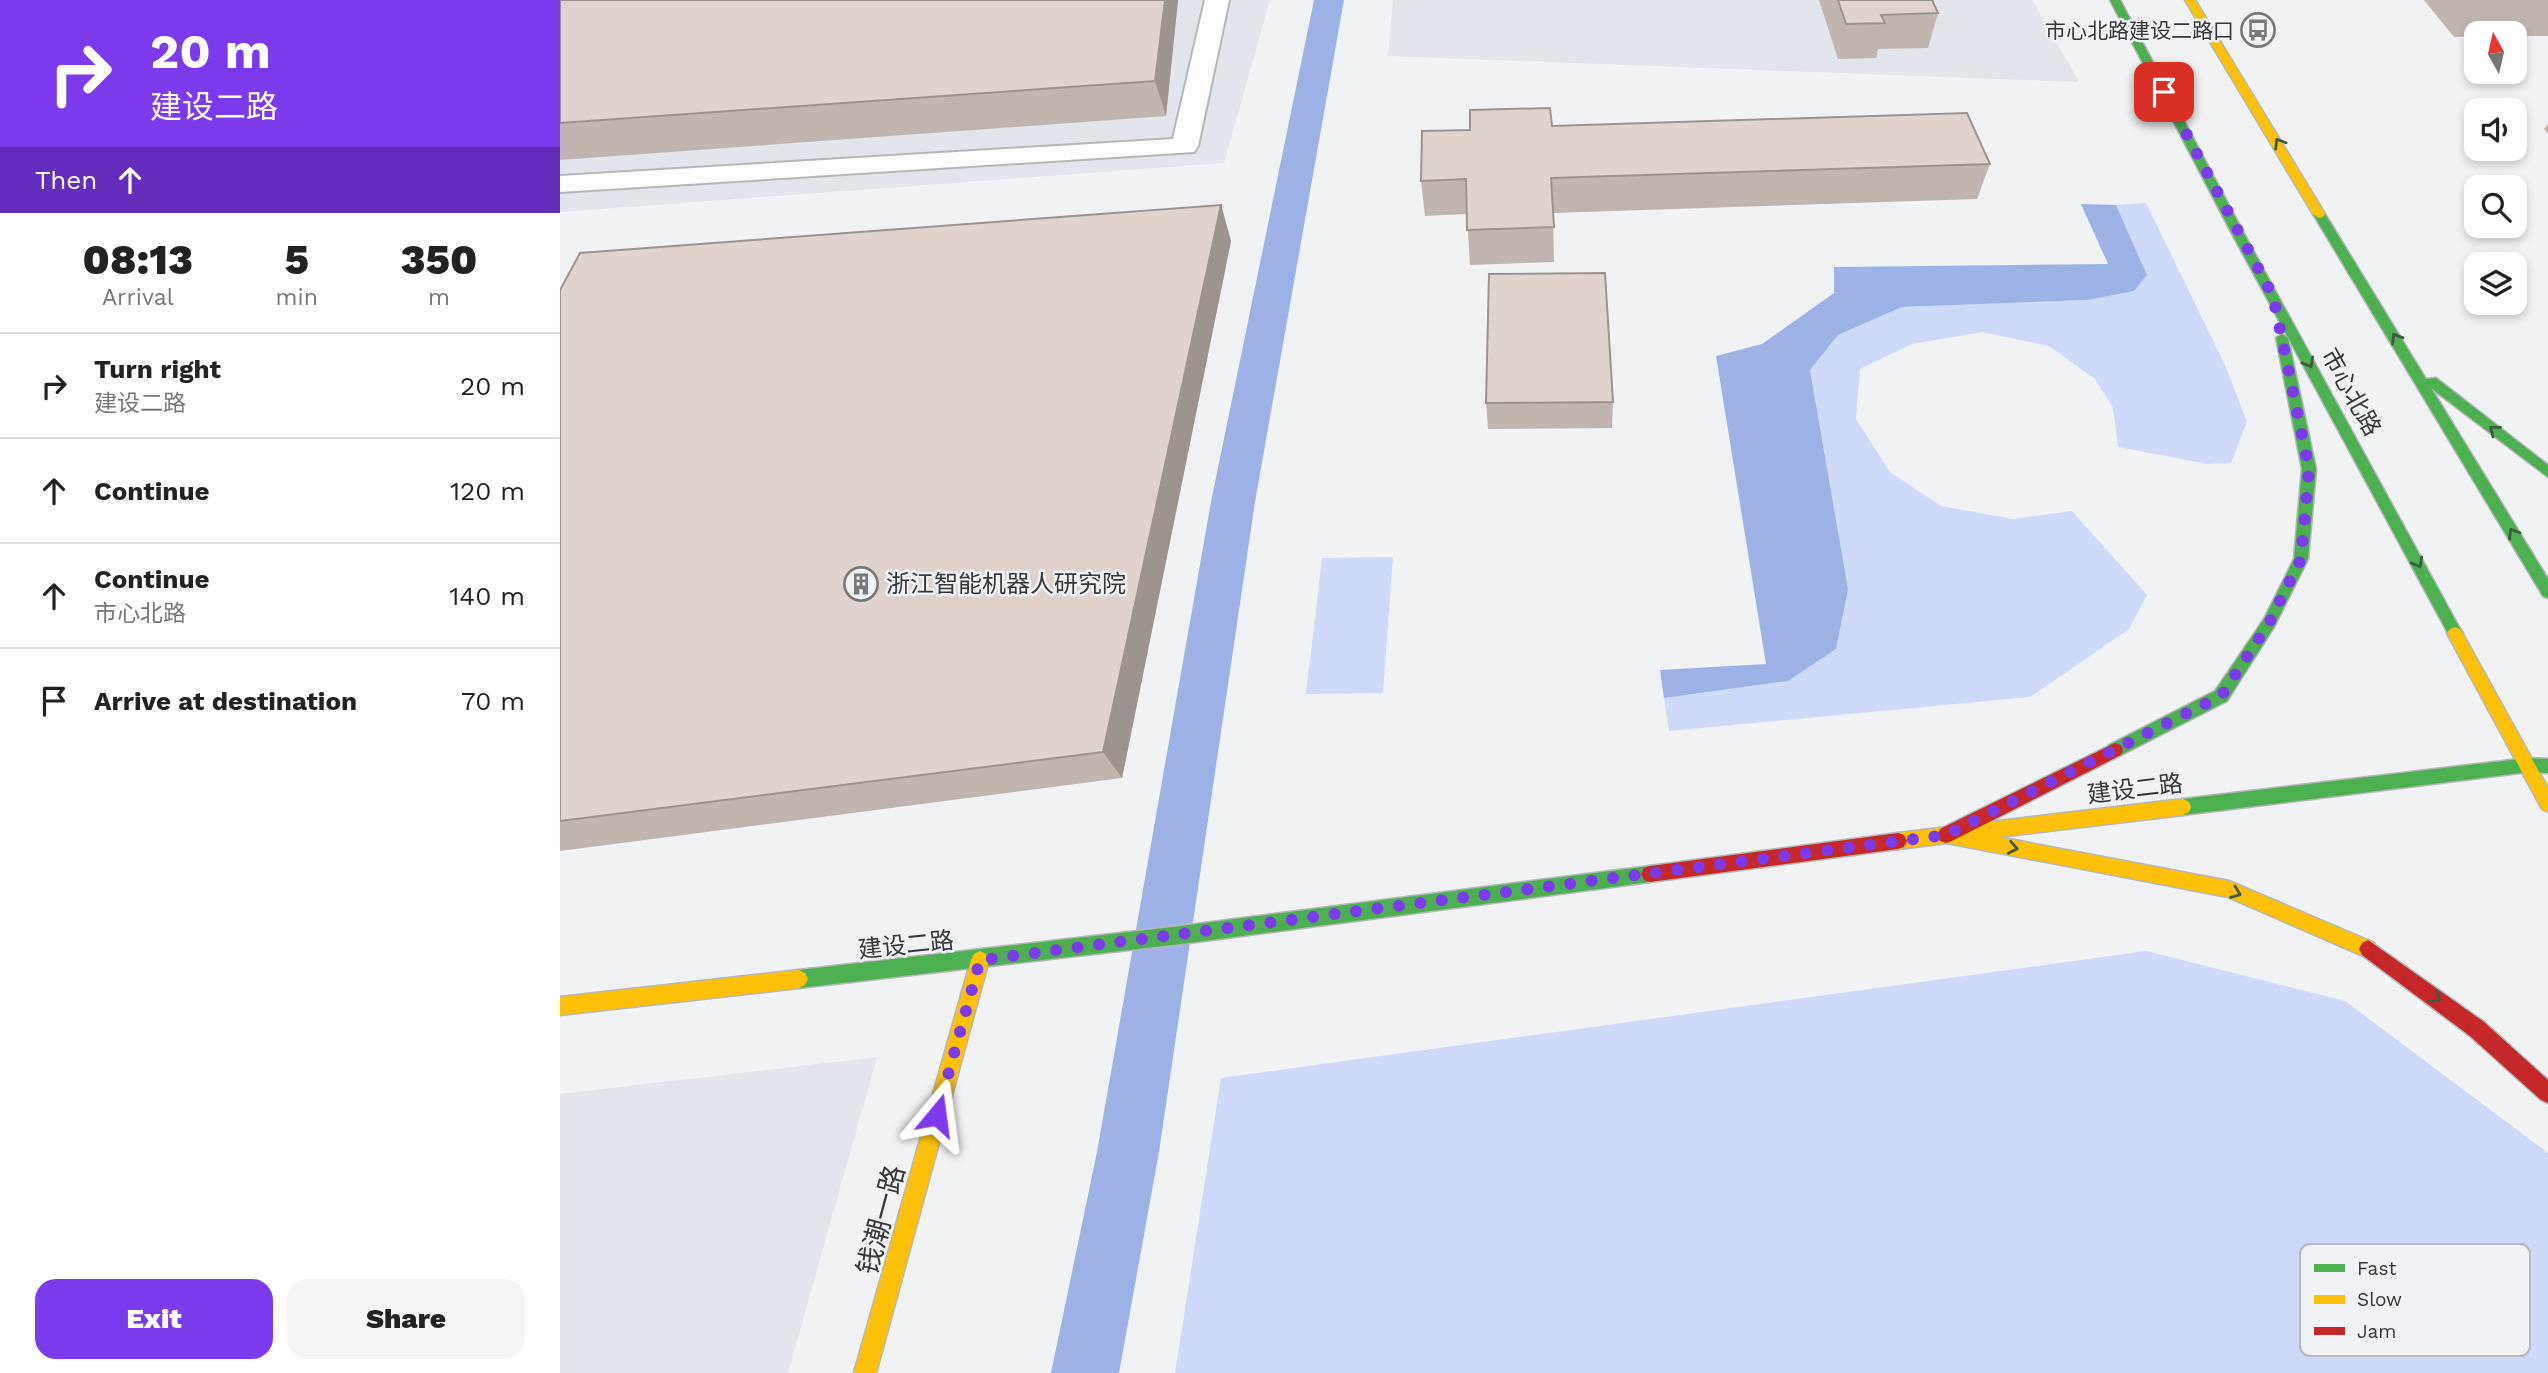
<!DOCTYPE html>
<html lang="en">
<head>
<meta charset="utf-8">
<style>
  body { margin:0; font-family:"Work Sans","Noto Sans SC",sans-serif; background:#f6f6f6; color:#222; height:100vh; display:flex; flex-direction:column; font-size:26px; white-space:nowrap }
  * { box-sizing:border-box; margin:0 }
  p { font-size:23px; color:#767676 }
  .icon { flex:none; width:38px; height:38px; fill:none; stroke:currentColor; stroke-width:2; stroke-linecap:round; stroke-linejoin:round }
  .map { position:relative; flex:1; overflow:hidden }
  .panel { display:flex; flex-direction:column; background:#fff; width:560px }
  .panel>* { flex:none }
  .top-card { background:#7c3aed; color:#fff; overflow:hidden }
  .needle { width:46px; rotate:352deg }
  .tools { position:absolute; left:1904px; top:21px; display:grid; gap:14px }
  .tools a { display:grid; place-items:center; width:63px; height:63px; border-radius:14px; background:#fff; box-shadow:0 4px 10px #0003; font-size:35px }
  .pin { position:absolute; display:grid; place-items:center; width:60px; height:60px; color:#fff; margin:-30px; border-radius:14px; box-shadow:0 4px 10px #0006 }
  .me { position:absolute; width:77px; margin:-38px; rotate:16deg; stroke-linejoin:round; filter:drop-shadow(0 0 5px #0008) }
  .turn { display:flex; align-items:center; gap:24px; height:147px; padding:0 35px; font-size:32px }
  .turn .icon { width:91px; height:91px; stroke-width:2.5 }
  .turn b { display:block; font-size:49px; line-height:60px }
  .then { display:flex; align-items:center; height:66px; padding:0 35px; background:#0003; gap:14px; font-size:26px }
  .eta { display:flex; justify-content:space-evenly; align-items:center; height:119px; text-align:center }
  .eta b { font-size:42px; font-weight:800; line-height:49px }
  .cta { display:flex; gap:14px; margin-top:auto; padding:14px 35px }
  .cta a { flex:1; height:80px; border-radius:21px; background:#7c3aed; color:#fff; font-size:28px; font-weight:800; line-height:80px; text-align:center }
  .cta a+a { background:#f6f6f6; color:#222 }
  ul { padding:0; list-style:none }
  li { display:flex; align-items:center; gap:21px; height:105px; padding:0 35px; border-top:2px solid #e0e0e0 }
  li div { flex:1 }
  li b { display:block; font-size:26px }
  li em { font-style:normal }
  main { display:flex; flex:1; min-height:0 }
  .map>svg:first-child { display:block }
</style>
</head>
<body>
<main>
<section class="panel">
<div class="top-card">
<div class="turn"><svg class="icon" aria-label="right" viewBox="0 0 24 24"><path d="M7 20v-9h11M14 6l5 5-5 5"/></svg><div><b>20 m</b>建设二路</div></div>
<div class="then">Then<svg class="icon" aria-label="ahead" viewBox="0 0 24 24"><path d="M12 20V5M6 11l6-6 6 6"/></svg></div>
</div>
<div class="eta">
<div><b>08:13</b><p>Arrival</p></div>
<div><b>5</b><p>min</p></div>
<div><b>350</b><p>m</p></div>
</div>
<ul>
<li><svg class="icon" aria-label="right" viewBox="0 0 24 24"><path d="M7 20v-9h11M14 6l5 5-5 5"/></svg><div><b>Turn right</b><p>建设二路</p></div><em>20 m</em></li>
<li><svg class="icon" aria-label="ahead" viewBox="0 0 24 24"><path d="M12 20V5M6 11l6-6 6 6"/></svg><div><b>Continue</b></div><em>120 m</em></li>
<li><svg class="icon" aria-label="ahead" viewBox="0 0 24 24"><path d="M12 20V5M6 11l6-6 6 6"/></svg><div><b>Continue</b><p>市心北路</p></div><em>140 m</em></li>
<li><svg class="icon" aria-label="arrive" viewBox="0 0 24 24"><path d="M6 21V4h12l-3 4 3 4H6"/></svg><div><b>Arrive at destination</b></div><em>70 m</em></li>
</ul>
<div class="cta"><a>Exit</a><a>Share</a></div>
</section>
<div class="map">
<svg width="1988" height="1373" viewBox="0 0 1988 1373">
  <rect width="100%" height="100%" fill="#f1f2f4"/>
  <g fill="#e2e5ec">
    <polygon points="0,0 710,0 664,163 0,212"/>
    <polygon points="833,0 1472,0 1519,82 828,56"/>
    <polygon points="317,1057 228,1373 0,1373 0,1094"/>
  </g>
  <g fill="#cfdaf8">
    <polygon points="1586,203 1665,365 1687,422 1671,463 1648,464 1558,447 1553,408 1535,379 1489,346 1422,332 1352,344 1300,369 1296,419 1330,472 1381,506 1453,519 1512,511 1587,595 1569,629 1470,697 1109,731 1104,698 1228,681 1288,589 1250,370 1278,335 1342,307 1527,300 1587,275 1556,205"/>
    <polygon points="833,557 823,693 746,694 762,558"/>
    <polygon points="1586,951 1785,1001 1988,1153 1988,1373 615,1373 661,1078"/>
  </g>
  <polygon fill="#9fb2e8" points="1521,204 1556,205 1587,275 1574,291 1527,300 1342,307 1278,335 1250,370 1288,589 1276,649 1228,681 1104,698 1100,670 1206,664 1156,356 1202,344 1274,293 1274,267 1548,264"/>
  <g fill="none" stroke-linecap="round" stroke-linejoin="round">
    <polygon fill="#9fb2e8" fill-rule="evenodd" points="754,0 784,0 695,502 599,1152 559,1373 491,1373 537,1152 651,502"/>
    <g stroke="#b6b7b8" stroke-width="4">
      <polygon id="street" points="645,0 669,0 638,146 634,152 0,192 0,176 613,139"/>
    </g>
    <g stroke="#b6b7b8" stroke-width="3">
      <g id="fast">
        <polygon points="1550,0 1560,0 1682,230 1900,629 1903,633 1900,637 1890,637 1670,230"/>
        <polygon points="1759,210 1765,214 1866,379 1876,378 1988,465 1988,477 1871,388 1988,579 1988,598 1983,596 1753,214"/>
        <polygon points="1722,334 1728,338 1756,469 1748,559 1714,627 1667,701 1561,755 1555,757 1549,755 1547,750 1549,745 1655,691 1704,619 1734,559 1742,469 1716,338"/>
        <polygon points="1968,758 1988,759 1988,773 1968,772 1623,815 1617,812 1615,807 1617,802 1623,799"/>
        <polygon points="1090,866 1096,868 1099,874 1096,880 1090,882 621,944 239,988 233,985 230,979 233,973 239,970 621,926"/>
      </g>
    </g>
    <g stroke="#b6b7b8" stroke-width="3">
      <g id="slow">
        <polygon points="1625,0 1635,0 1765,214 1763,217 1759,218 1753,214"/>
        <polygon points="1895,627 1900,629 1988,788 1988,812 1982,809 1887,633 1890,629"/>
        <polygon points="1623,799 1629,802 1631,807 1629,812 1623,815 1438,837 1669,881 1814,943 1817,949 1814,955 1808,958 1668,897 1387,843 1338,849 1332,847 1329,841 1332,835 1338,833"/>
        <polygon points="420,951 426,954 429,960 316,1373 294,1373 411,960 414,954"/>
        <polygon points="239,970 245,973 248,979 245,985 239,988 0,1015 0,997"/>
      </g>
    </g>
    <g stroke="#b6b7b8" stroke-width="3">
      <g id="jam">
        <polygon points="1555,743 1561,745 1563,750 1561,755 1392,841 1386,843 1380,841 1377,835 1380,829"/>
        <polygon points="1338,833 1344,835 1347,841 1344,847 1338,849 1090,882 1084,880 1081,874 1084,868 1090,866"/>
        <polygon points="1808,940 1924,1022 1988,1080 1988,1103 1981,1100 1910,1036 1802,955 1799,949 1802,943"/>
      </g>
    </g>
    <use href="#street" fill="#fdfdfd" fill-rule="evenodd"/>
    <use href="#fast" fill="#4caf50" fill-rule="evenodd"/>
    <use href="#slow" fill="#ffc107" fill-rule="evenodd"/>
    <use href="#jam" fill="#c62828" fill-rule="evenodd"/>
  </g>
  <g fill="#c1b5b0">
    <polygon points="0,0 618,0 606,116 0,160"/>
    <polygon points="1259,0 1372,0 1378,13 1368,48 1318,49 1316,58 1278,59"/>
    <polygon points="1864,0 1988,0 1988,36 1955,36 1955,33 1916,33 1916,36 1894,37"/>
    <polygon points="1988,124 1988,134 1984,129"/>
    <polygon points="992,126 1430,164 1417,199 993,213 994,262 910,265 907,214 865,216 861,181 910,130"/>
    <polygon points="661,205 671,241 562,778 0,851 0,290"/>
    <polygon points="1053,402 1052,428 928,429 926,403"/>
  </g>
  <g fill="#9d9490">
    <polygon points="605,0 618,0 606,116 595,81"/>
    <polygon points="661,205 671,241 562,778 543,752"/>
  </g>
  <g fill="#e0d3cd" stroke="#9d9490" stroke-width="2">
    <polygon points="0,0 605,0 595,81 0,123"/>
    <polygon points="1278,0 1372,0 1378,13 1321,15 1325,23 1286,24"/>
    <polygon points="990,108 992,126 1407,113 1430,164 991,178 994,227 907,230 906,179 861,181 862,131 910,130 910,110"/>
    <polygon points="661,205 543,752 0,821 0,290 20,253"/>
    <polygon points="1045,273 1053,402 926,403 929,274"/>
  </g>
  <defs><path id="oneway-chevron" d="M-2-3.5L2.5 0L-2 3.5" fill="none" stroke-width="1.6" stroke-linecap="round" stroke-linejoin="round" transform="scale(1.75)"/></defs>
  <g stroke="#3d5c40">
    <use href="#oneway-chevron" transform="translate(1719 143) rotate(-122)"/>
    <use href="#oneway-chevron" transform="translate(1836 338) rotate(-121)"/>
    <use href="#oneway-chevron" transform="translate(1749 363) rotate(61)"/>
    <use href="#oneway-chevron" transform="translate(1934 430) rotate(-142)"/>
    <use href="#oneway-chevron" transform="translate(1953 533) rotate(-121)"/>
    <use href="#oneway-chevron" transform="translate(1858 563) rotate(61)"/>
    <use href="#oneway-chevron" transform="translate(1453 848) rotate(11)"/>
    <use href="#oneway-chevron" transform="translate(1676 893) rotate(21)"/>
    <use href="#oneway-chevron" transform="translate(1876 998) rotate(37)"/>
  </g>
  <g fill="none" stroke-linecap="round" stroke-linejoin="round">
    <polyline stroke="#7c3aed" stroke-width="12" stroke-dasharray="0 21.6" points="377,1115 420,960 1386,835 1661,696 1709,623 1741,559 1749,469 1713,296 1604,92"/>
  </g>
  <defs>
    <g id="bus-ring" transform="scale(1.75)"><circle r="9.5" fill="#f0f2f5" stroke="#78797a" stroke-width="1.5"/><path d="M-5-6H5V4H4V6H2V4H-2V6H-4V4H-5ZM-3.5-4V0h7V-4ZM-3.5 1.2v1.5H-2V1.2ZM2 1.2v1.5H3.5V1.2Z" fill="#78797a"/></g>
    <g id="building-ring" transform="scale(1.75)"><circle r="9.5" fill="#f0f2f5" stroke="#78797a" stroke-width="1.5"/><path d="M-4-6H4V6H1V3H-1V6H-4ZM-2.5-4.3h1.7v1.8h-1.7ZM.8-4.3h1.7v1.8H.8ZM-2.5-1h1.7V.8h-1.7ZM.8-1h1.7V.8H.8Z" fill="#78797a"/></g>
  </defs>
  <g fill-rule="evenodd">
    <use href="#bus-ring" x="1698" y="30"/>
    <use href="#building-ring" x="301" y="584"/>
  </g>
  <g text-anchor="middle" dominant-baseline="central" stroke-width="5" stroke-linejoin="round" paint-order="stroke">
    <g font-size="21" fill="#373839" stroke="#f0f2f5" text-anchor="end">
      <text x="1674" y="30">市心北路建设二路口</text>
    </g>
    <g font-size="24" fill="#373839" stroke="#f0f2f5">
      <text transform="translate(1791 392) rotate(61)">市心北路</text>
      <text transform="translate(1575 789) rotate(-7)">建设二路</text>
      <text transform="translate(346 945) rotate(-6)">建设二路</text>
    </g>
    <g font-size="24" fill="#373839" stroke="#f0f2f5" text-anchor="start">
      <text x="326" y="584">浙江智能机器人研究院</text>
    </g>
    <g font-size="28" fill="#373839" stroke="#f0f2f5">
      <text transform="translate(321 1220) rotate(-75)">钱潮一路</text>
    </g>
  </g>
  <rect x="1740" y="1244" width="230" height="112" rx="10" fill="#f0f2f5" stroke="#b8babd" stroke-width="2"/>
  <rect x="1754" y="1264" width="31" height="8" fill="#4caf50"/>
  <rect x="1754" y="1295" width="31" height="9" fill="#ffc107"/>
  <rect x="1754" y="1327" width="31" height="8" fill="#c62828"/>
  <g font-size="19" fill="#373839">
    <text x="1797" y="1275">Fast</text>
    <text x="1797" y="1306">Slow</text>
    <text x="1797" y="1338">Jam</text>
  </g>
</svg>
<div class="tools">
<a><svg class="needle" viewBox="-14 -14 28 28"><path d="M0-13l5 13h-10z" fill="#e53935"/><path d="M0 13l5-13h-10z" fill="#767676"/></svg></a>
<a><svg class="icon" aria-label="sound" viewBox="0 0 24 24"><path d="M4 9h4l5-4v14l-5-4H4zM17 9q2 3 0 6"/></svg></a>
<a><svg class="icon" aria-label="search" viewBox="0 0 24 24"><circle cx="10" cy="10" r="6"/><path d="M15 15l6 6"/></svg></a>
<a><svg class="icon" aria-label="layers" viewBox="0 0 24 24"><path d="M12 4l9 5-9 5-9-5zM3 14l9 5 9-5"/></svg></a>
</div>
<div class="pin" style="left:1604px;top:92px;background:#d93025"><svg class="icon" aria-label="arrive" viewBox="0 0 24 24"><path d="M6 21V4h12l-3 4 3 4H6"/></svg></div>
<svg class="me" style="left:377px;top:1115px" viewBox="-20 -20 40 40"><path d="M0-17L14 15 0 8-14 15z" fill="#7c3aed" stroke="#fff" stroke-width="4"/></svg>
</div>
</main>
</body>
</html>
